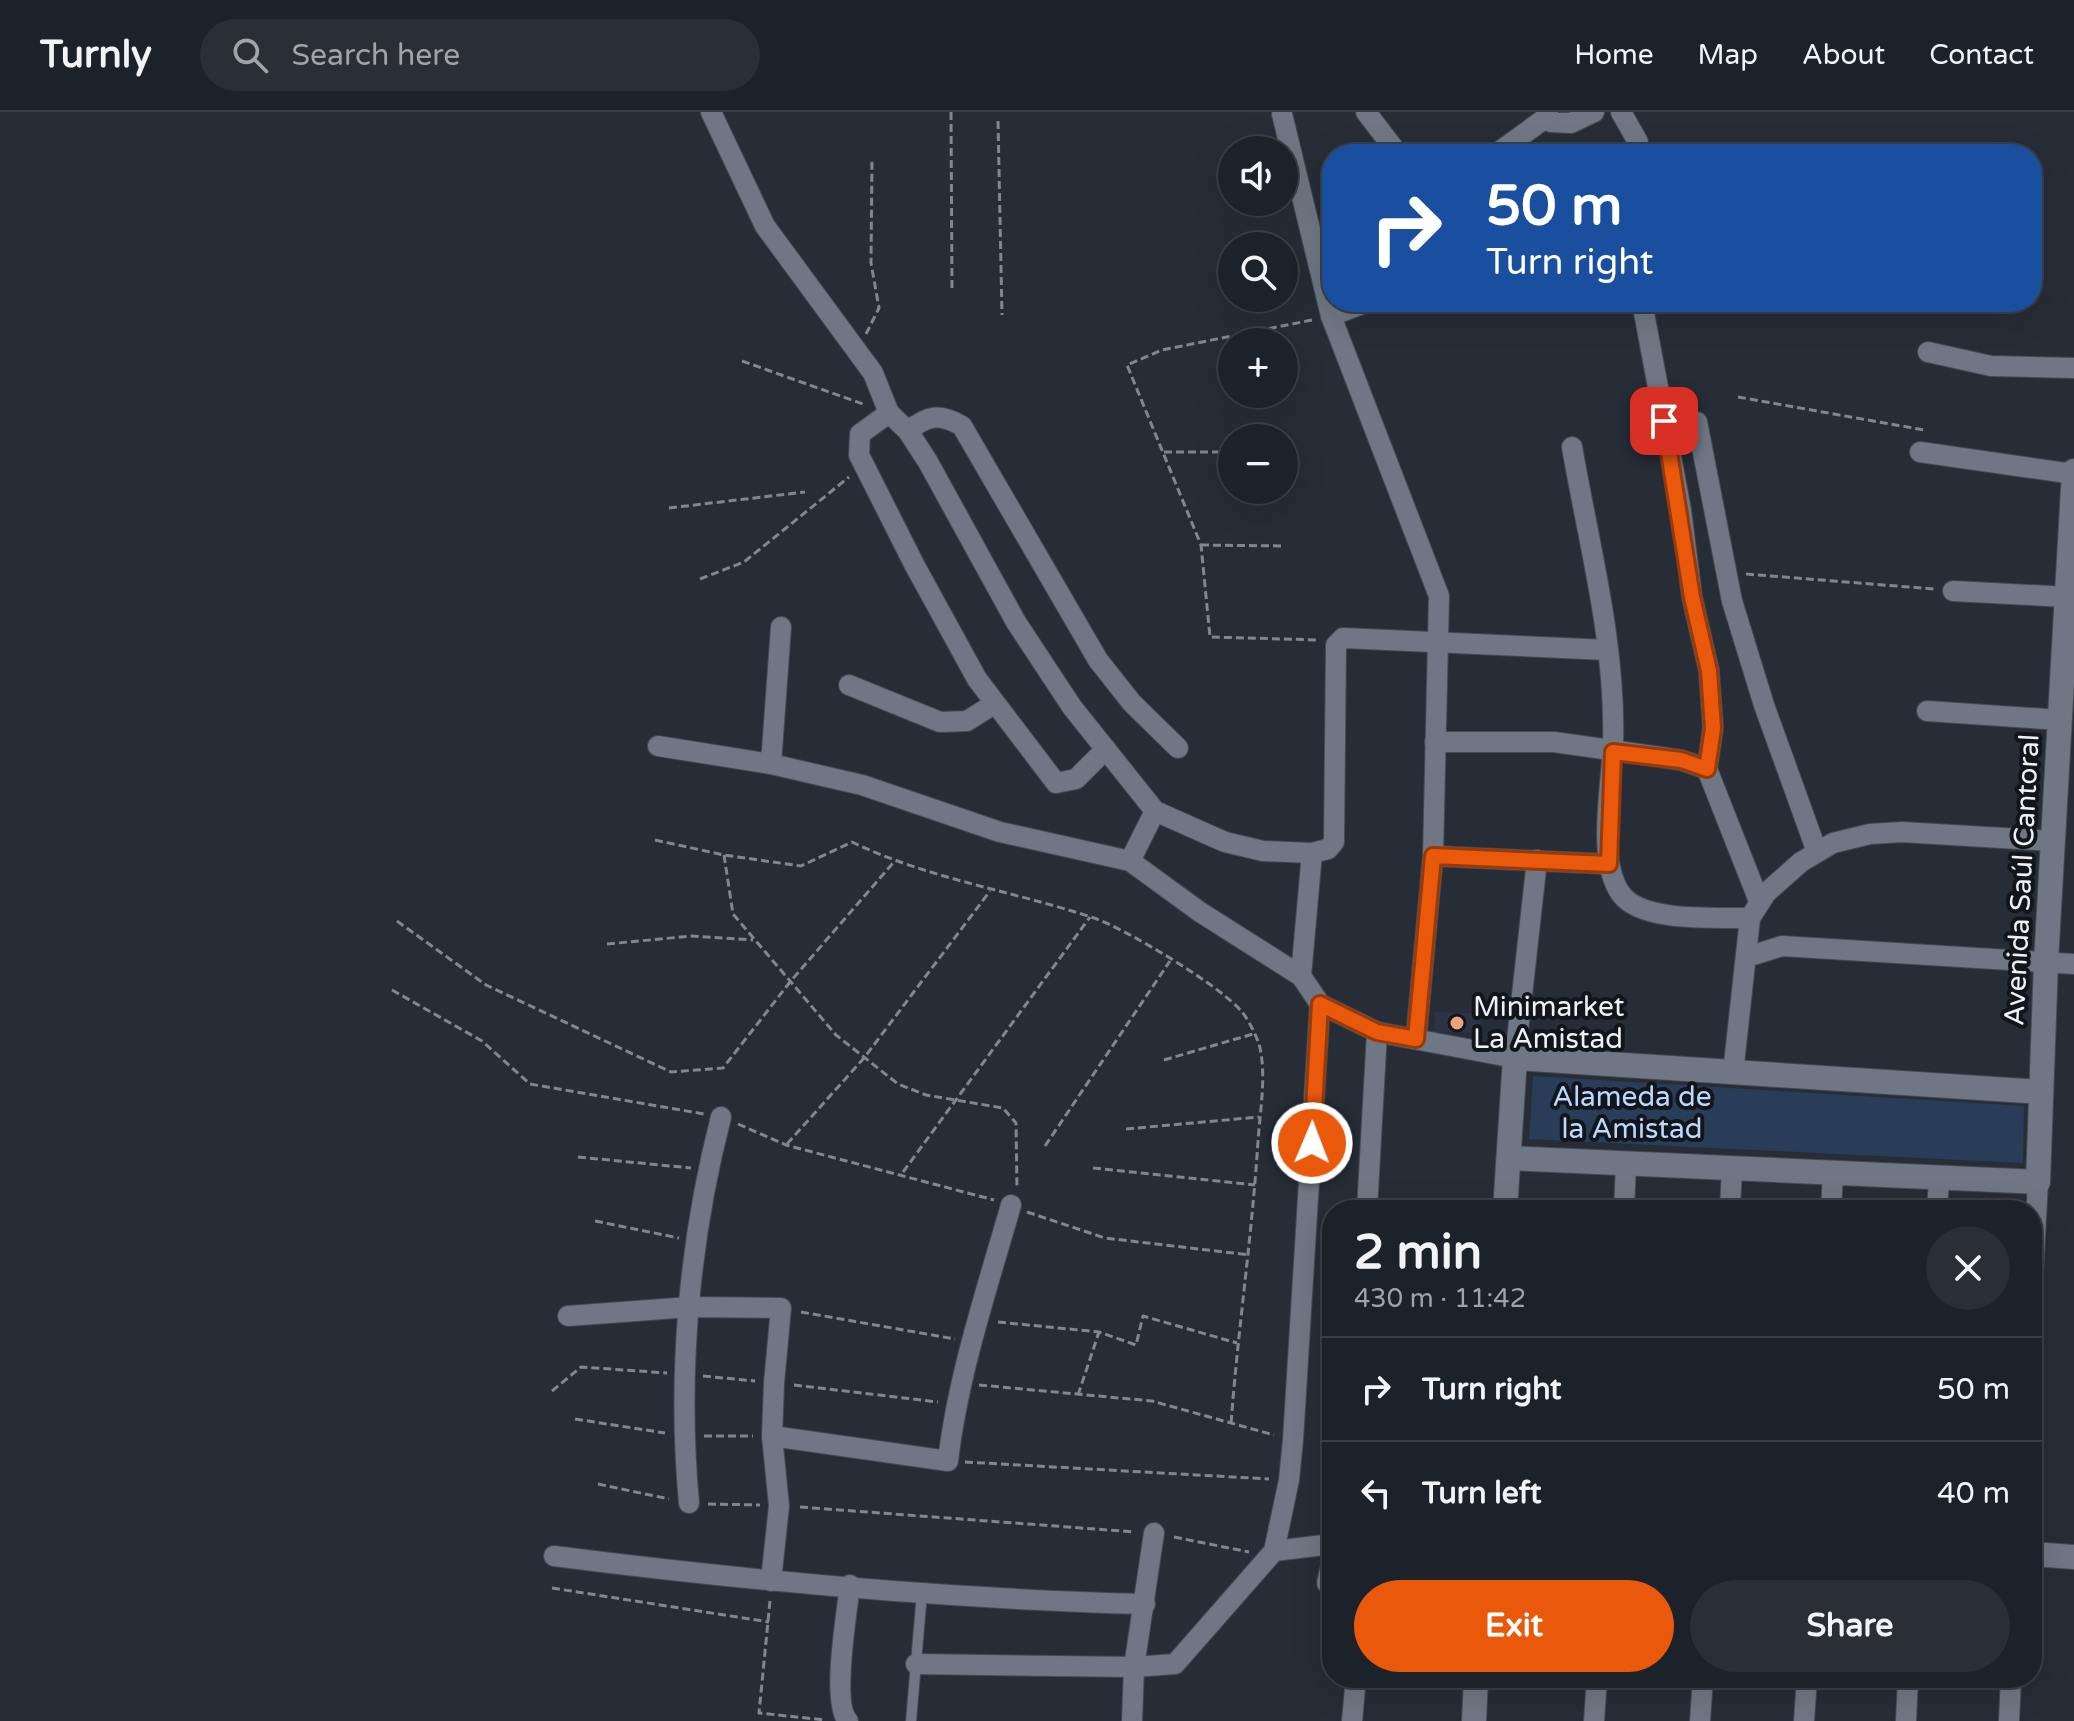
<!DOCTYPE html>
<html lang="en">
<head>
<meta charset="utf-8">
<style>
  body { margin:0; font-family:"Varela Round",sans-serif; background:#292f35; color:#f1f3f6; height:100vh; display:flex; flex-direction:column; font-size:30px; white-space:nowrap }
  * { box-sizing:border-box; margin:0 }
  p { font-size:26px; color:#a0a4a8 }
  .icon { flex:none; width:44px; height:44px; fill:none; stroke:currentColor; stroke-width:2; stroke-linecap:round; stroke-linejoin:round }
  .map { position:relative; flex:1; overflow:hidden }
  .details { position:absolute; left:1322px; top:1088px; width:720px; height:488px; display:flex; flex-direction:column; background:#1c2229; border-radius:32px; box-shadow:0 8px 32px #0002,0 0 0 2px #3a3f46 }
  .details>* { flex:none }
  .hud { position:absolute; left:1322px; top:32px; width:720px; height:168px; border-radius:32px; box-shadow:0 8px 32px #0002,0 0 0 2px #3a3f46; background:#1a4fa0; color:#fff; overflow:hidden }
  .tools { position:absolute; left:1218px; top:24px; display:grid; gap:16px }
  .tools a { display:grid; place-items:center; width:80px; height:80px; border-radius:50%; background:#1c2229; box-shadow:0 8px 32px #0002,0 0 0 2px #3a3f46; font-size:40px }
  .pin { position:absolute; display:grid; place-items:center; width:68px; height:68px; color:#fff; margin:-34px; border-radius:16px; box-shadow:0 4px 12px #0006 }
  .me { position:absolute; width:88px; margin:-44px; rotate:1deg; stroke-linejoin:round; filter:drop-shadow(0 0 6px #0008) }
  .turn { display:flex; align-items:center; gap:28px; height:168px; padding:0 32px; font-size:36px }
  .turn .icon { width:104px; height:104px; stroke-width:2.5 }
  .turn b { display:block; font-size:56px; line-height:68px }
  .round { display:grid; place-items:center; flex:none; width:84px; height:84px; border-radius:42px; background:#292f35 }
  .head { display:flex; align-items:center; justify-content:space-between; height:136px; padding:0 32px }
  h1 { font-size:48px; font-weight:700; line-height:60px }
  .primary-button { display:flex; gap:16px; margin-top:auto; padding:16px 32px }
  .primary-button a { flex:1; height:92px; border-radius:48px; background:#ea580c; color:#fff; font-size:32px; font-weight:700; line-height:92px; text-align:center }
  .primary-button a+a { background:#292f35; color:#f1f3f6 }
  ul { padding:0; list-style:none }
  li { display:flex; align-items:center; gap:24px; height:104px; padding:0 32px; border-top:2px solid #3a3f46 }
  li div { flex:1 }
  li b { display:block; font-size:30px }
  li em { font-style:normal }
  header { display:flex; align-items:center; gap:48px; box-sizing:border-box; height:112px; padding:0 40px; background:#1c2229; border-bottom:2px solid #3a3f46 }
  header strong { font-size:38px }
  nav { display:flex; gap:44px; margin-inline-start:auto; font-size:28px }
  .search { width:560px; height:72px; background:#292f35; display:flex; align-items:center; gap:20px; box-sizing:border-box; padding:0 28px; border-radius:44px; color:#a0a4a8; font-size:30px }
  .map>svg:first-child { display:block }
</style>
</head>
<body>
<header>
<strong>Turnly</strong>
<div class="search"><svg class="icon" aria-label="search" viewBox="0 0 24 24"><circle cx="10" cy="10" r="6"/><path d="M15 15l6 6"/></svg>Search here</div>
<nav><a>Home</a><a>Map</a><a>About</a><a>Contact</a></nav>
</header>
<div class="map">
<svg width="2074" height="1609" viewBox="0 0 2074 1609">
  <rect width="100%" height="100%" fill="#262d37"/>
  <polygon fill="#2a3444" points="1435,900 1481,901 1480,921 1434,920"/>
  <polygon fill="#293d59" points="1533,964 2024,994 2023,1051 1529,1027"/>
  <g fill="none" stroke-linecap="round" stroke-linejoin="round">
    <g stroke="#444a52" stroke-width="12">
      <polyline id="service" points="911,1609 922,1481"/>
    </g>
    <g stroke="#444a52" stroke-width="22">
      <g id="minor">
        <polyline points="711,0 765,114 873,261 889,301 908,319 928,350 1016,510 1072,595 1155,699 1225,730 1263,739 1312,741 1328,737 1334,730 1336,533 1343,526 1608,538"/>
        <polyline points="1366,0 1398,42"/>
        <polyline points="1621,0 1638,30 1638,42"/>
        <polyline points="1282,2 1331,204 1439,484 1433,744 1416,927"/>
        <polyline points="1547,5 1551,10 1571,11 1594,0"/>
        <polyline points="1496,42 1547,5 1548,0"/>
        <polyline points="1642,190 1681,398 1692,485 1709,559 1713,616 1707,657 1759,789"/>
        <polyline points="1331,204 1367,190"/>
        <polyline points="1928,240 1991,254 2074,256"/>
        <polyline points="889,301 860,322 859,343 915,454 977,567 1056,671 1076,667 1106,637"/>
        <polyline points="1697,310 1732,489 1764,593 1817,740"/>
        <path d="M908,319c20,-16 32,-18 54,-5l136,234 34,43 46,45"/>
        <path d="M1572,335c17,98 44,197 41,297 -1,41 -17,115 8,150 21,29 96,23 129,24"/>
        <polyline points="1920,340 2074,362"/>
        <polyline points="1953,479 2068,485"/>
        <polyline points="849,573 940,610 967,609 994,592"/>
        <polyline points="1927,599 2060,608"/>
        <polyline points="1435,630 1554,630 1681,648 1707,657"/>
        <polyline points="658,634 771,652 862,673 1000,720 1130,749 1200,800 1301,864 1320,892 1377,920 1515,946 1537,748"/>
        <polyline points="771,652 781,515"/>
        <polyline points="1433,744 1609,752"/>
        <polyline points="1130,749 1155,699"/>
        <polyline points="1747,845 1782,834 2074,852"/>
        <polyline points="1301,864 1312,741"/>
        <polyline points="1733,961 1750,806 1766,781 1801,750 1833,731 1870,722 1902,720 2053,729"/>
        <polyline points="1367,1098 1377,920"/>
        <polyline points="1624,1098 1626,1052"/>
        <polyline points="1730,1098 1732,1055"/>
        <polyline points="1831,1098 1833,1062"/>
        <polyline points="1937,1098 1939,1068"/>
        <polyline points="2032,1180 2038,1070"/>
        <polyline points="568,1204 690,1195 781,1196 774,1271 772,1324 779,1394 771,1469"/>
        <path d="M772,1324l176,25c10,-86 39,-172 63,-256"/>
        <path d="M689,1391c-12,-128 0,-262 32,-386"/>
        <polyline points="1274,1439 1332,1432"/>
        <path d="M554,1444c196,25 393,43 591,48"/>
        <polyline points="1332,1449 1327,1471 1332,1472"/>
        <polyline points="916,1552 1134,1555 1175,1552 1274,1439 1289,1368 1293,1328 1320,892"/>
        <path d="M848,1609c-17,-18 -1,-109 2,-136"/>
        <polyline points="1132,1609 1134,1555 1154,1421"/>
        <polyline points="1352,1609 1356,1566"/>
        <polyline points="1594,1609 1597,1566"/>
        <polyline points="1700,1609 1703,1566"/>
        <polyline points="1804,1609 1807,1566"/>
        <polyline points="1906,1609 1908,1566"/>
        <polyline points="2009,1609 2011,1566"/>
      </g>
    </g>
    <g stroke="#444a52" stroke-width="26">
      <g id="tertiary">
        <polyline points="1509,1046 2038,1070 2046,850 2074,359"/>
        <polyline points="1505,1098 1515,946 2041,980"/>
        <polyline points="2032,1442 2074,1445"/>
        <polyline points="1474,1609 1476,1566"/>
      </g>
    </g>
    <g stroke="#81878f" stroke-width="3" stroke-dasharray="8 4" stroke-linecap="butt">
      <polyline points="951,0 952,179"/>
      <polyline points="998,9 1002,203"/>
      <polyline points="1312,208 1162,238 1127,253 1201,433 1210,525 1319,528"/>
      <polyline points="866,222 879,196 871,151 872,46"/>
      <polyline points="742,249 863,292"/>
      <polyline points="1738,285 1924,318"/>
      <polyline points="1164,340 1232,340"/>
      <polyline points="669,396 805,380"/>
      <polyline points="1201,433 1284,434"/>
      <polyline points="1746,462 1934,477"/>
      <polyline points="700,467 744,450 849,365"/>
      <path d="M655,728l69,15 77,11 51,-24c77,37 161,49 242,76 32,11 127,68 148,94 6,7 14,23 17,32 8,29 1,67 -1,97 -6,95 -20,188 -27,283"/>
      <polyline points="724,743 733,802 836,923 898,972 926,983 1003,996 1016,1011 1017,1077"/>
      <polyline points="397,809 486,873 671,960 723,956 790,870 893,751"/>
      <polyline points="607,832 692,824 753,828"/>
      <polyline points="392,878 482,929 530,972 704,1002"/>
      <polyline points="1164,948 1253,922"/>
      <polyline points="738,1012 786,1033 994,1088"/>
      <polyline points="1126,1017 1259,1005"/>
      <polyline points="787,1032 864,946 990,779"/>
      <polyline points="1045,1034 1170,849"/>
      <polyline points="578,1045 691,1056"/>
      <polyline points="1093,1056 1255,1073"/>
      <polyline points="903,1060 1090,805"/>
      <polyline points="1027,1100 1105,1126 1250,1143"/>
      <polyline points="595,1109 679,1126"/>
      <polyline points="801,1200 955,1227"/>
      <polyline points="998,1210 1099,1220 1136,1233 1143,1204 1237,1231"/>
      <polyline points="703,1264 755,1269"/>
      <polyline points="794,1273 938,1290"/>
      <polyline points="979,1273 1152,1289 1274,1323"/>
      <polyline points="552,1279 581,1255 667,1261"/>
      <polyline points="1078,1283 1099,1220"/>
      <polyline points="575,1307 665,1321"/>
      <polyline points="704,1324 753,1324"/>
      <polyline points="965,1350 1269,1367"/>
      <polyline points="598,1372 669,1387"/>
      <polyline points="708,1392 760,1393"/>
      <polyline points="800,1395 1135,1420"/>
      <polyline points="1174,1425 1249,1440"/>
      <polyline points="552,1476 769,1510"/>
      <polyline points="770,1489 759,1601 825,1608"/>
    </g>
    <use href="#service" stroke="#6e7783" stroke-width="10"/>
    <use href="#minor" stroke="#6e7783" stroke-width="20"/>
    <use href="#tertiary" stroke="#6e7783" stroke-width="24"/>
  </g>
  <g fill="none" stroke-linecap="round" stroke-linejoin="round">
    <g stroke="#983908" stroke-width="20">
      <polyline id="route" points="1312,1031 1320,892 1377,920 1416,927 1433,744 1609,752 1613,640 1681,648 1707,657 1713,616 1709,559 1692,485 1664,309"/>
    </g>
    <use href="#route" stroke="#ea580c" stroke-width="14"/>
  </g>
  <circle fill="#f1a17b" stroke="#12151a" stroke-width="3" cx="1457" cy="911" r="8"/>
  <g text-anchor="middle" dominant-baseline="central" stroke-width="8" stroke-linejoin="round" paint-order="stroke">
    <g font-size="28" fill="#edf1f8" stroke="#12151a">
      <text transform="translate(2022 768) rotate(-87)">Avenida Saúl Cantoral</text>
    </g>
    <g font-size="28" fill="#edf1f8" stroke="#12151a" text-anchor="start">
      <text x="1473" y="895">Minimarket<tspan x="1473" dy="32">La Amistad</tspan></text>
    </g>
    <g font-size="28" fill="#bbd8ff" stroke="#12151a">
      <text x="1632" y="985">Alameda de<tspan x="1632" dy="32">la Amistad</tspan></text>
    </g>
  </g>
</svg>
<div class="tools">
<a><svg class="icon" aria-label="sound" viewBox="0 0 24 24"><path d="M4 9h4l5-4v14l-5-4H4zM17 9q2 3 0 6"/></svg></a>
<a><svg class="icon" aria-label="search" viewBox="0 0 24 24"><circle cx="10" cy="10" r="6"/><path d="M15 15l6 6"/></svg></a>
<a>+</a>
<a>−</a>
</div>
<div class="pin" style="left:1664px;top:309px;background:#d93025"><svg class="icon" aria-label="arrive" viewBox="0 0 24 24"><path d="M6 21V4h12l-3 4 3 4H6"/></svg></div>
<svg class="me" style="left:1312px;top:1031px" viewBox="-20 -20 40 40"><circle r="17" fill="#ea580c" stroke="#fff" stroke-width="3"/><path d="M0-11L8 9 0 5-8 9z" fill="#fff"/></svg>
<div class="hud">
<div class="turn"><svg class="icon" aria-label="right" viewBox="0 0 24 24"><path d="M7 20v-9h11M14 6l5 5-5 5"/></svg><div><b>50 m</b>Turn right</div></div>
</div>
<section class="details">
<div class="head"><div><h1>2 min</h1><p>430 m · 11:42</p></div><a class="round"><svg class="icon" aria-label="close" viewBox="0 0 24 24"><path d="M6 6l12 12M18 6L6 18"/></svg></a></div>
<ul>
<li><svg class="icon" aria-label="right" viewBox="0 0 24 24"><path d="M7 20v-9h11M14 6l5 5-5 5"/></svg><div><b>Turn right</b></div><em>50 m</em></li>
<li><svg class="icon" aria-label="left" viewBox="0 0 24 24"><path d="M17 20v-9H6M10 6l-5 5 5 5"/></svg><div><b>Turn left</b></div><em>40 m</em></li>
</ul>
<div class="primary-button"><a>Exit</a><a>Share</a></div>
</section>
</div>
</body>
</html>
